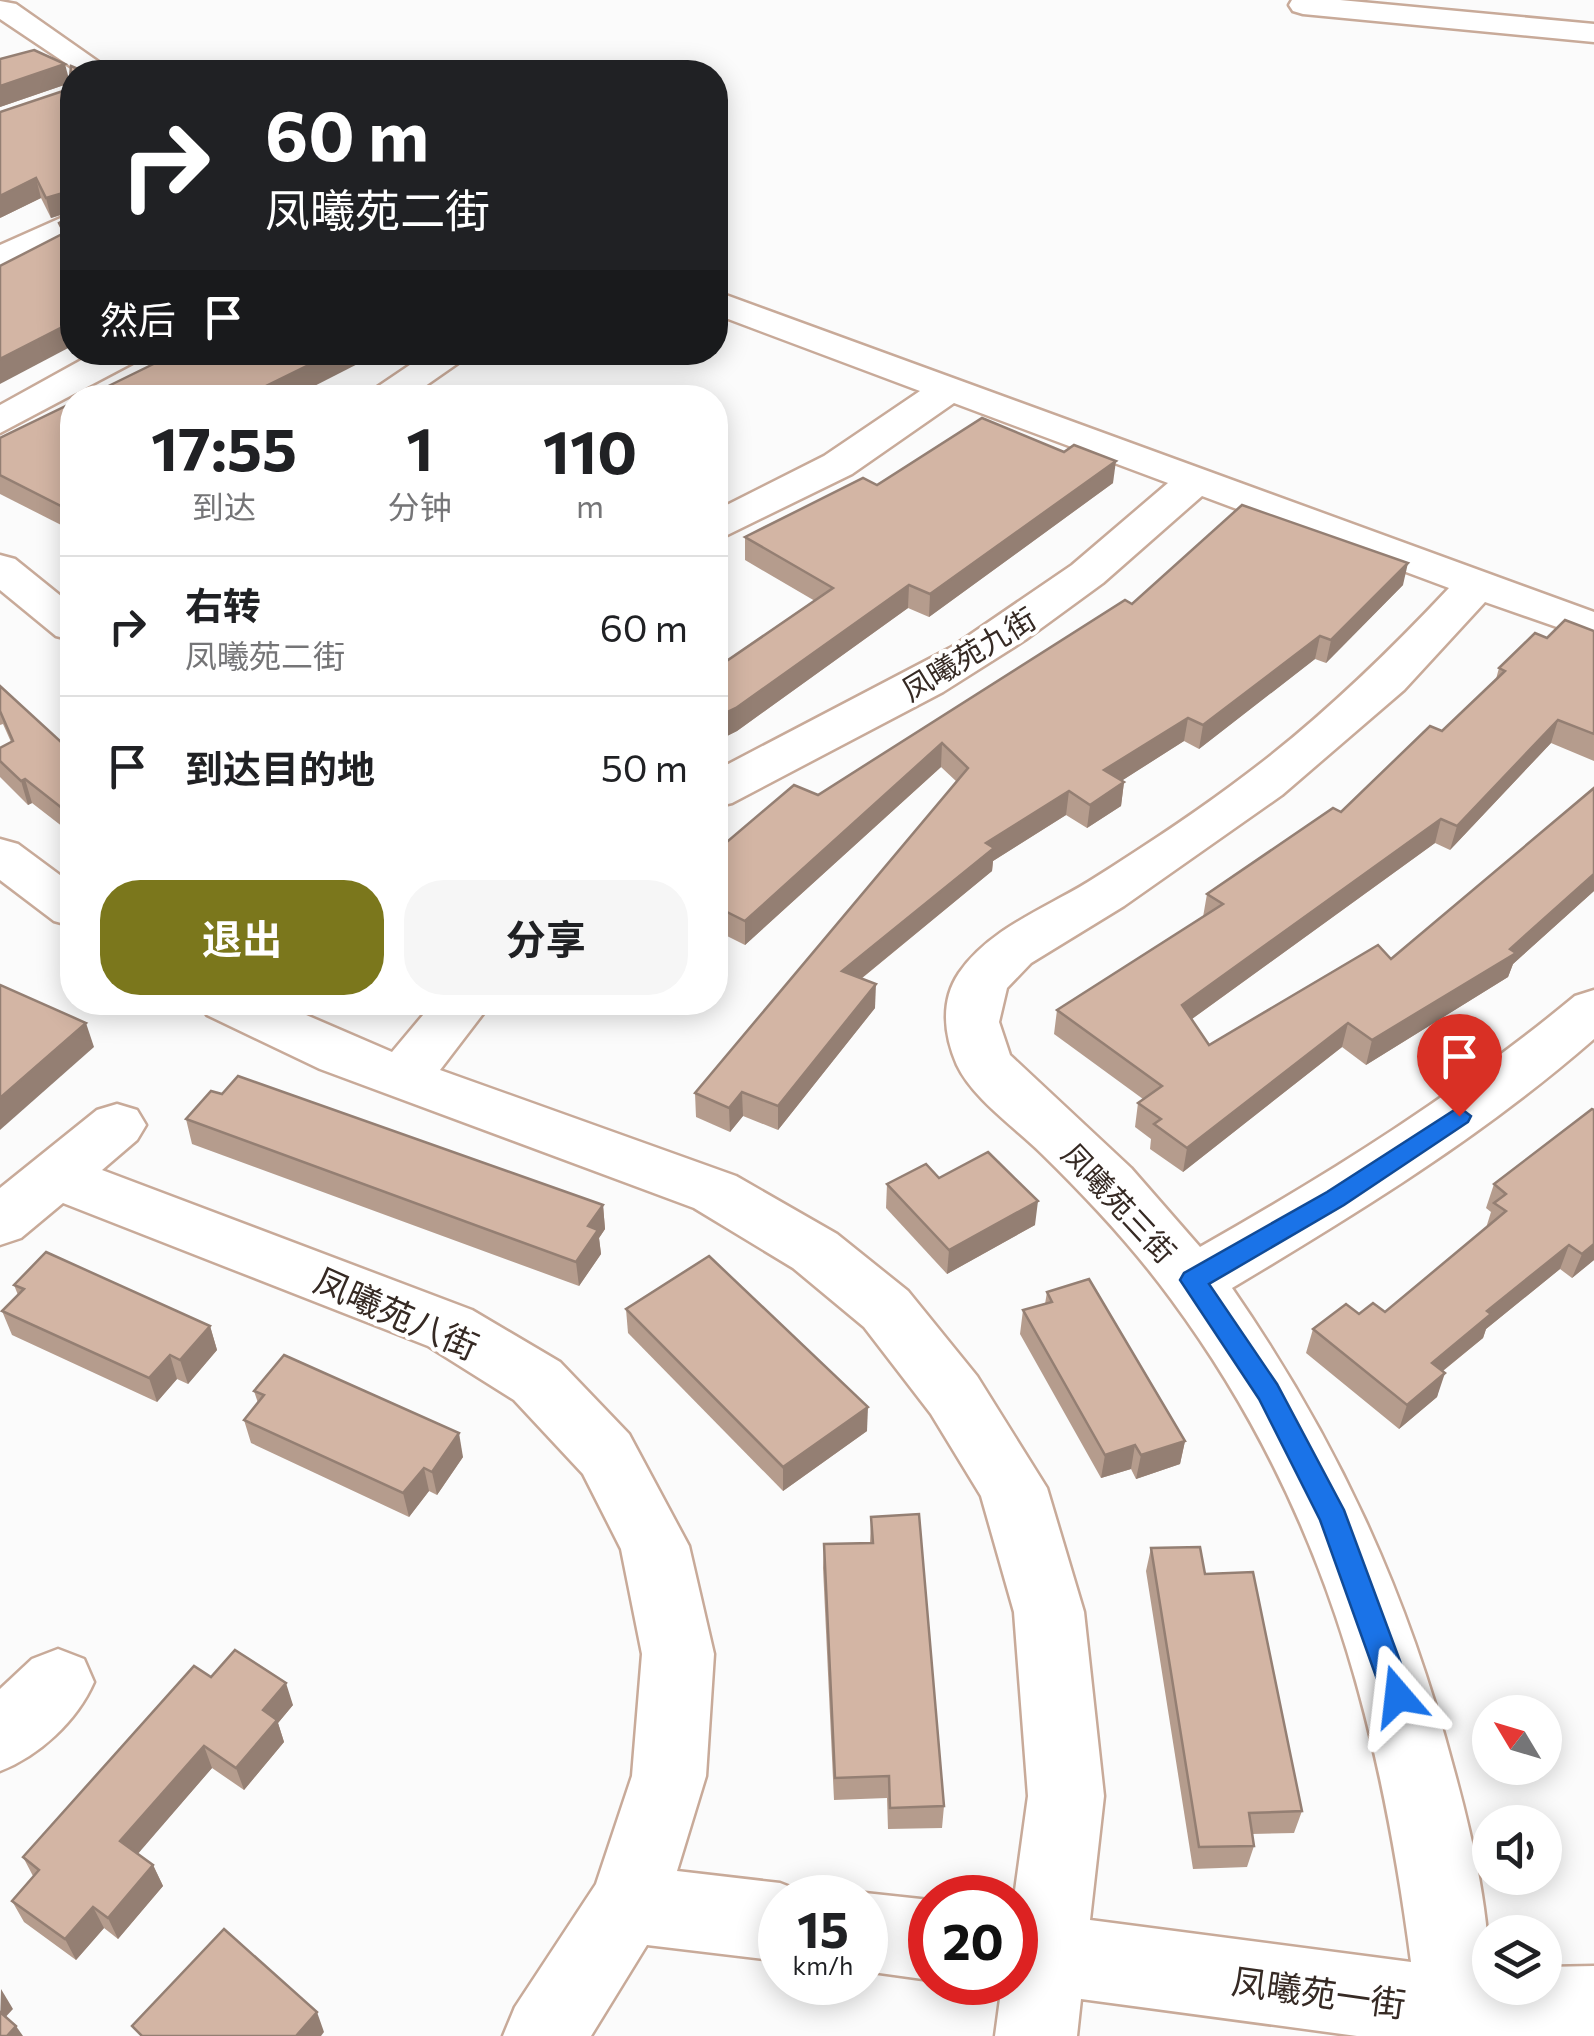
<!DOCTYPE html>
<html lang="zh">
<head>
<meta charset="utf-8">
<style>
  body { margin:0; font-family:Commissioner,"Noto Sans SC",sans-serif; background:#f6f6f6; color:#202124; height:100vh; display:flex; flex-direction:column; font-size:38px; white-space:nowrap }
  * { box-sizing:border-box; margin:0 }
  p { font-size:32px; color:#757577 }
  .icon { flex:none; width:55px; height:55px; fill:none; stroke:currentColor; stroke-width:2; stroke-linecap:round; stroke-linejoin:round }
  .map { position:relative; flex:1; overflow:hidden }
  .details { position:absolute; left:60px; top:385px; width:668px; height:630px; display:flex; flex-direction:column; background:#fff; border-radius:40px; box-shadow:0 5px 25px #0003 }
  .details>* { flex:none }
  .top-card { position:absolute; left:60px; top:60px; width:668px; height:305px; border-radius:40px; box-shadow:0 5px 25px #0003; background:#202124; color:#fff; overflow:hidden }
  .needle { width:65px; rotate:308deg }
  .controls { position:absolute; left:1472px; top:1695px; display:grid; gap:20px }
  .controls a { display:grid; place-items:center; width:90px; height:90px; border-radius:50%; background:#fff; box-shadow:0 5px 25px #0003; font-size:50px }
  .speed { position:absolute; left:758px; top:1875px; display:flex; gap:20px; font-size:50px; font-weight:700; text-align:center }
  .speed>* { display:grid; place-content:center; width:130px; height:130px; border-radius:50%; background:#fff; box-shadow:0 5px 25px #0003; line-height:1 }
  .speed small { font-size:25px; font-weight:400 }
  .speed .limit { border:15px solid #d22; background:#fff; color:#111 }
  .pin { position:absolute; display:grid; place-items:center; width:85px; height:85px; color:#fff; margin:-102px -42px; border-radius:50% 50% 50% 0; rotate:-45deg; box-shadow:0 0 10px #0007 }
  .pin .icon { rotate:45deg }
  .me { position:absolute; width:110px; margin:-55px; rotate:343deg; stroke-linejoin:round; filter:drop-shadow(0 0 8px #0008) }
  .turn { display:flex; align-items:center; gap:35px; height:210px; padding:0 40px; font-size:45px }
  .turn .icon { width:130px; height:130px; stroke-width:2.5 }
  .turn b { display:block; font-size:70px; line-height:85px }
  .then { display:flex; align-items:center; height:95px; padding:0 40px; background:#0003; gap:20px; font-size:38px }
  .eta { display:flex; justify-content:space-evenly; align-items:center; height:170px; text-align:center }
  .eta b { font-size:60px; font-weight:700; line-height:70px }
  .action { display:flex; gap:20px; margin-top:auto; padding:20px 40px }
  .action a { flex:1; height:115px; border-radius:40px; background:#7b771c; color:#fff; font-size:40px; font-weight:700; line-height:115px; text-align:center }
  .action a+a { background:#f6f6f6; color:#202124 }
  ul { padding:0; list-style:none }
  li { display:flex; align-items:center; gap:30px; height:140px; padding:0 40px; border-top:2px solid #e0e0e0 }
  li div { flex:1 }
  li b { display:block; font-size:38px }
  li em { font-style:normal }
  .map>svg:first-child { display:block }
</style>
</head>
<body>
<div class="map">
<svg width="1594" height="2036" viewBox="0 0 1594 2036">
  <rect width="100%" height="100%" fill="#fbfbfb"/>
  <g fill="none" stroke-linecap="round" stroke-linejoin="round">
    <g stroke="#c8aa99" stroke-width="5">
      <g id="minor">
        <polygon points="1292,0 1340,0 1594,24 1594,42 1303,14 1293,11 1289,5"/>
        <polygon points="0,1 16,4 113,72 79,72 0,19"/>
        <polygon points="72,213 72,236 0,270 0,245"/>
        <path d="M715,291l879,321v28l-109,-38 -81,88 -122,105 -158,111 -93,57 -24,25 -8,34 11,33 121,113 69,79c132,-75 258,-154 375,-251l19,-6v49c-111,97 -236,174 -362,249 105,152 175,303 222,482 19,69 36,145 36,218h55v-21l49,-1v70h-237l-276,-37 -4,37h-82l7,-52 -4,-2h17l-1,-84 14,-102 -14,-184 -33,-116 -50,-82 -67,-87 -71,-59 -99,-60 -374,-139 -113,-54 -8,-13h77l116,50 42,-50h58l-52,68 296,106 101,58 71,57 69,85 70,112 37,124 20,184 -14,124 321,42c-32,-246 -90,-460 -240,-663 -38,-52 -83,-100 -129,-145 -26,-26 -69,-55 -85,-89 -13,-30 -17,-64 2,-92 30,-44 85,-64 129,-91 54,-34 109,-70 160,-109 73,-55 138,-118 201,-185l-247,-92 -99,87 -78,57 -82,52 -211,111 -17,4v-36l237,-124 120,-82 96,-82 -214,-80 -102,71 -137,67v-30l109,-55 96,-65 -205,-77z"/>
        <polygon points="96,352 143,352 138,360 0,433 0,405"/>
        <polygon points="429,352 474,352 408,398 361,398"/>
        <polygon points="0,555 15,559 72,605 72,640 56,636 0,590"/>
        <polygon points="0,839 18,844 72,884 72,926 54,921 0,880"/>
        <polygon points="117,1104 137,1110 146,1125 137,1140 102,1170 472,1310 560,1362 629,1434 689,1546 714,1654 706,1776 677,1871 780,1883 808,1894 780,1898 780,1961 647,1945 591,2036 503,2036 515,2007 596,1884 632,1776 642,1654 621,1549 583,1474 514,1400 428,1346 63,1203 21,1238 0,1245 0,1188 97,1110"/>
        <path d="M58,1649l26,10 10,23c-17,39 -55,74 -94,89v-82l32,-30z"/>
        <polygon points="865,1893 930,1900 930,1980 865,1971 865,1898 853,1898"/>
      </g>
    </g>
    <use href="#minor" fill="#fff" fill-rule="evenodd"/>
  </g>
  <g fill="#b59c8d">
    <polygon points="0,59 70,82 72,346 62,234 59,223 71,216 71,212 51,218 41,198 0,218 69,89 70,83 0,107"/>
    <polygon points="72,403 72,529 71,530 0,494 0,438"/>
    <polygon points="1113,483 929,617 908,608 737,731 715,742 715,669 815,601 745,560 745,537 877,485"/>
    <polygon points="1403,585 1326,663 1315,659 1199,749 1184,741 1121,781 1124,782 1121,806 1087,828 1066,815 993,861 992,871 861,979 875,1008 778,1130 743,1116 730,1132 696,1117 695,1093 957,782 941,767 745,945 715,930 715,852 818,795 1132,604"/>
    <polygon points="1594,631 1594,761 1551,743 1450,850 1435,843 1192,1019 1209,1045 1391,959 1594,788 1594,891 1513,964 1508,977 1366,1065 1342,1047 1183,1172 1150,1149 1151,1139 1135,1127 1138,1103 1143,1099 1054,1034 1057,1010 1203,917 1207,894 1341,812 1442,731 1496,679 1499,668 1547,638"/>
    <polygon points="0,686 72,752 72,834 32,803 28,805 0,777 0,748 11,742 3,724 0,725"/>
    <polygon points="222,1094 603,1205 605,1229 599,1238 601,1254 579,1286 192,1144 186,1119"/>
    <polygon points="939,1178 1035,1225 947,1274 886,1208 887,1184"/>
    <polygon points="1494,1184 1594,1260 1572,1278 1560,1269 1486,1329 1483,1338 1443,1371 1437,1397 1399,1429 1306,1353 1313,1329 1359,1314 1385,1312 1486,1228 1491,1212 1486,1208"/>
    <polygon points="14,1285 210,1326 217,1350 188,1384 177,1379 157,1402 12,1335 2,1311 18,1295"/>
    <polygon points="1047,1292 1185,1441 1180,1464 1136,1479 1131,1469 1101,1478 1020,1334 1023,1310 1045,1304"/>
    <polygon points="626,1309 867,1431 783,1491 628,1333"/>
    <polygon points="254,1391 463,1457 437,1495 429,1491 409,1517 251,1443 244,1420 258,1403"/>
    <polygon points="871,1517 944,1806 942,1828 888,1829 887,1798 834,1800 823,1568 824,1544 870,1543"/>
    <polygon points="1151,1548 1205,1574 1302,1811 1294,1833 1252,1834 1254,1846 1247,1867 1193,1869 1146,1571"/>
    <polygon points="211,1677 293,1705 278,1723 284,1742 244,1790 212,1768 137,1854 153,1865 163,1886 118,1939 104,1928 76,1960 24,1922 12,1901 33,1876 23,1857"/>
  </g>
  <g fill="#947f73">
    <polygon points="65,64 70,83 0,107 0,86"/>
    <polygon points="36,178 41,198 0,218 0,196"/>
    <polygon points="70,191 72,211 51,218 46,198"/>
    <polygon points="72,322 72,346 0,384 0,359"/>
    <polygon points="335,352 381,352 291,398 264,398 262,388"/>
    <polygon points="1116,461 1113,483 929,617 930,594"/>
    <polygon points="72,504 72,529 71,530 65,508"/>
    <polygon points="1408,563 1403,585 1326,663 1331,640"/>
    <polygon points="909,585 908,608 737,731 715,742 715,718"/>
    <polygon points="1320,636 1315,659 1199,749 1203,725"/>
    <polygon points="1188,718 1184,741 1101,794 1104,770"/>
    <polygon points="1558,720 1551,743 1450,850 1457,826"/>
    <polygon points="942,743 941,767 745,945 745,921"/>
    <polygon points="25,779 32,803 28,805 21,781"/>
    <polygon points="1124,782 1121,806 1087,828 1090,805"/>
    <polygon points="1069,791 1066,815 993,861 992,871 841,995 842,971 986,843"/>
    <polygon points="1441,819 1435,843 1178,1029 1182,1005"/>
    <polygon points="1594,874 1594,891 1513,964 1508,977 1366,1065 1372,1040 1510,949"/>
    <polygon points="876,984 875,1008 778,1130 778,1106"/>
    <polygon points="86,1023 94,1047 0,1130 0,1098"/>
    <polygon points="1348,1023 1342,1047 1183,1172 1187,1148"/>
    <polygon points="742,1092 743,1116 730,1132 729,1108"/>
    <polygon points="1038,1201 1035,1225 947,1274 949,1250"/>
    <polygon points="603,1205 605,1229 599,1238 601,1254 579,1286 576,1262 588,1226"/>
    <polygon points="1594,1244 1594,1260 1572,1278 1582,1254"/>
    <polygon points="1569,1245 1560,1269 1486,1329 1483,1338 1424,1386 1432,1363 1487,1311"/>
    <polygon points="210,1326 217,1350 188,1384 180,1360"/>
    <polygon points="170,1355 177,1379 157,1402 149,1378"/>
    <polygon points="1445,1373 1437,1397 1399,1429 1407,1405"/>
    <polygon points="868,1407 867,1431 783,1491 783,1467"/>
    <polygon points="459,1433 463,1457 437,1495 432,1472"/>
    <polygon points="1185,1441 1180,1464 1136,1479 1141,1455"/>
    <polygon points="1135,1445 1131,1469 1101,1478 1105,1455"/>
    <polygon points="424,1468 429,1491 409,1517 403,1493"/>
    <polygon points="286,1683 293,1705 278,1723 284,1742 244,1790 236,1768 263,1710"/>
    <polygon points="204,1746 212,1768 130,1863 120,1841"/>
    <polygon points="153,1865 163,1886 118,1939 108,1918"/>
    <polygon points="93,1907 104,1928 76,1960 65,1939"/>
    <polygon points="1,1989 13,2009 1,2022 0,2021"/>
    <polygon points="317,2012 324,2032 321,2036 296,2036"/>
    <polygon points="16,2026 23,2036 7,2036"/>
  </g>
  <g fill="#d3b5a4" stroke="#947f73" stroke-width="2.5">
    <polygon points="34,50 65,64 0,86 0,59"/>
    <polygon points="71,66 85,72 72,72 72,322 0,359 0,266 64,233 59,223 71,216 70,191 46,198 36,178 0,196 0,112 69,89"/>
    <polygon points="178,352 335,352 262,388 275,394 269,398 84,398"/>
    <polygon points="72,403 72,504 65,508 0,475 0,438"/>
    <polygon points="982,418 1064,452 1074,445 1116,461 930,594 909,585 736,708 715,718 715,669 833,588 745,537 863,478 877,485"/>
    <polygon points="1242,505 1408,563 1331,640 1320,636 1203,725 1188,718 1104,770 1124,782 1090,805 1069,791 986,843 994,848 842,971 876,984 778,1106 742,1092 729,1108 695,1093 968,768 942,743 745,921 715,906 715,852 794,785 818,795 1125,600 1132,604"/>
    <polygon points="1565,620 1594,631 1594,734 1558,720 1457,826 1441,819 1182,1005 1209,1045 1378,945 1391,959 1594,788 1594,874 1510,949 1516,953 1372,1040 1348,1023 1187,1148 1154,1124 1161,1119 1138,1103 1162,1086 1057,1010 1223,904 1207,894 1333,808 1341,812 1430,726 1442,731 1505,671 1499,668 1535,633 1547,638"/>
    <polygon points="0,686 72,752 72,816 25,779 21,781 0,761 0,748 13,741 0,711"/>
    <polygon points="0,985 86,1023 0,1098"/>
    <polygon points="238,1076 603,1205 588,1226 598,1230 576,1262 186,1119 211,1091 222,1094"/>
    <polygon points="1592,1109 1594,1110 1594,1244 1582,1254 1569,1245 1487,1311 1491,1314 1432,1363 1445,1373 1407,1405 1313,1329 1346,1304 1359,1314 1373,1303 1385,1312 1506,1211 1494,1203 1506,1194 1494,1184"/>
    <polygon points="988,1152 1038,1201 949,1250 887,1184 926,1164 939,1178"/>
    <polygon points="46,1252 210,1326 180,1360 170,1355 149,1378 2,1311 24,1289 14,1285"/>
    <polygon points="709,1256 868,1407 783,1467 626,1309"/>
    <polygon points="1089,1279 1185,1441 1141,1455 1135,1445 1105,1455 1023,1310 1052,1302 1047,1292"/>
    <polygon points="284,1355 459,1433 432,1472 424,1468 403,1493 244,1420 264,1395 254,1391"/>
    <polygon points="919,1514 944,1806 890,1808 889,1776 835,1778 824,1544 873,1543 871,1517"/>
    <polygon points="1200,1547 1205,1574 1253,1572 1302,1811 1249,1813 1254,1846 1199,1847 1151,1548"/>
    <polygon points="235,1650 286,1683 263,1710 277,1720 236,1768 204,1746 120,1841 153,1865 108,1918 93,1907 65,1939 12,1901 39,1870 23,1857 194,1666 211,1677"/>
    <polygon points="224,1929 317,2012 296,2036 142,2036 132,2026"/>
    <polygon points="0,2012 16,2026 7,2036 0,2036"/>
  </g>
  <polygon fill="#1a73e8" stroke="#114b97" stroke-width="2.5" points="1459,1107 1471,1116 1468,1122 1344,1205 1209,1284 1277,1384 1344,1510 1413,1696 1409,1705 1398,1709 1387,1705 1383,1696 1320,1520 1259,1399 1180,1280 1184,1273 1327,1192"/>
  <g text-anchor="middle" dominant-baseline="central" stroke-width="8" stroke-linejoin="round" paint-order="stroke">
    <g font-size="30" fill="#362a24" stroke="#fff">
      <text transform="translate(968 653) rotate(-31)">凤曦苑九街</text>
      <text transform="translate(1120 1202) rotate(47)">凤曦苑三街</text>
    </g>
    <g font-size="35" fill="#362a24" stroke="#fff">
      <text transform="translate(397 1312) rotate(24)">凤曦苑八街</text>
      <text transform="translate(1319 1991) rotate(8)">凤曦苑一街</text>
    </g>
  </g>
</svg>
<div class="controls">
<a><svg class="needle" viewBox="-14 -14 28 28"><path d="M0-13l5 13h-10z" fill="#e53935"/><path d="M0 13l5-13h-10z" fill="#757577"/></svg></a>
<a><svg class="icon" aria-label="sound" viewBox="0 0 24 24"><path d="M4 9h4l5-4v14l-5-4H4zM17 9q2 3 0 6"/></svg></a>
<a><svg class="icon" aria-label="layers" viewBox="0 0 24 24"><path d="M12 4l9 5-9 5-9-5zM3 14l9 5 9-5"/></svg></a>
</div>
<div class="speed"><div>15<small>km/h</small></div><div class="limit">20</div></div>
<div class="pin" style="left:1459px;top:1116px;background:#d93025"><svg class="icon" aria-label="arrive" viewBox="0 0 24 24"><path d="M6 21V4h12l-3 4 3 4H6"/></svg></div>
<svg class="me" style="left:1398px;top:1696px" viewBox="-20 -20 40 40"><path d="M0-17L14 15 0 8-14 15z" fill="#1a73e8" stroke="#fff" stroke-width="4"/></svg>
<div class="top-card">
<div class="turn"><svg class="icon" aria-label="right" viewBox="0 0 24 24"><path d="M7 20v-9h11M14 6l5 5-5 5"/></svg><div><b>60 m</b>凤曦苑二街</div></div>
<div class="then">然后<svg class="icon" aria-label="arrive" viewBox="0 0 24 24"><path d="M6 21V4h12l-3 4 3 4H6"/></svg></div>
</div>
<section class="details">
<div class="eta">
<div><b>17:55</b><p>到达</p></div>
<div><b>1</b><p>分钟</p></div>
<div><b>110</b><p>m</p></div>
</div>
<ul>
<li><svg class="icon" aria-label="right" viewBox="0 0 24 24"><path d="M7 20v-9h11M14 6l5 5-5 5"/></svg><div><b>右转</b><p>凤曦苑二街</p></div><em>60 m</em></li>
<li><svg class="icon" aria-label="arrive" viewBox="0 0 24 24"><path d="M6 21V4h12l-3 4 3 4H6"/></svg><div><b>到达目的地</b></div><em>50 m</em></li>
</ul>
<div class="action"><a>退出</a><a>分享</a></div>
</section>
</div>
</body>
</html>
